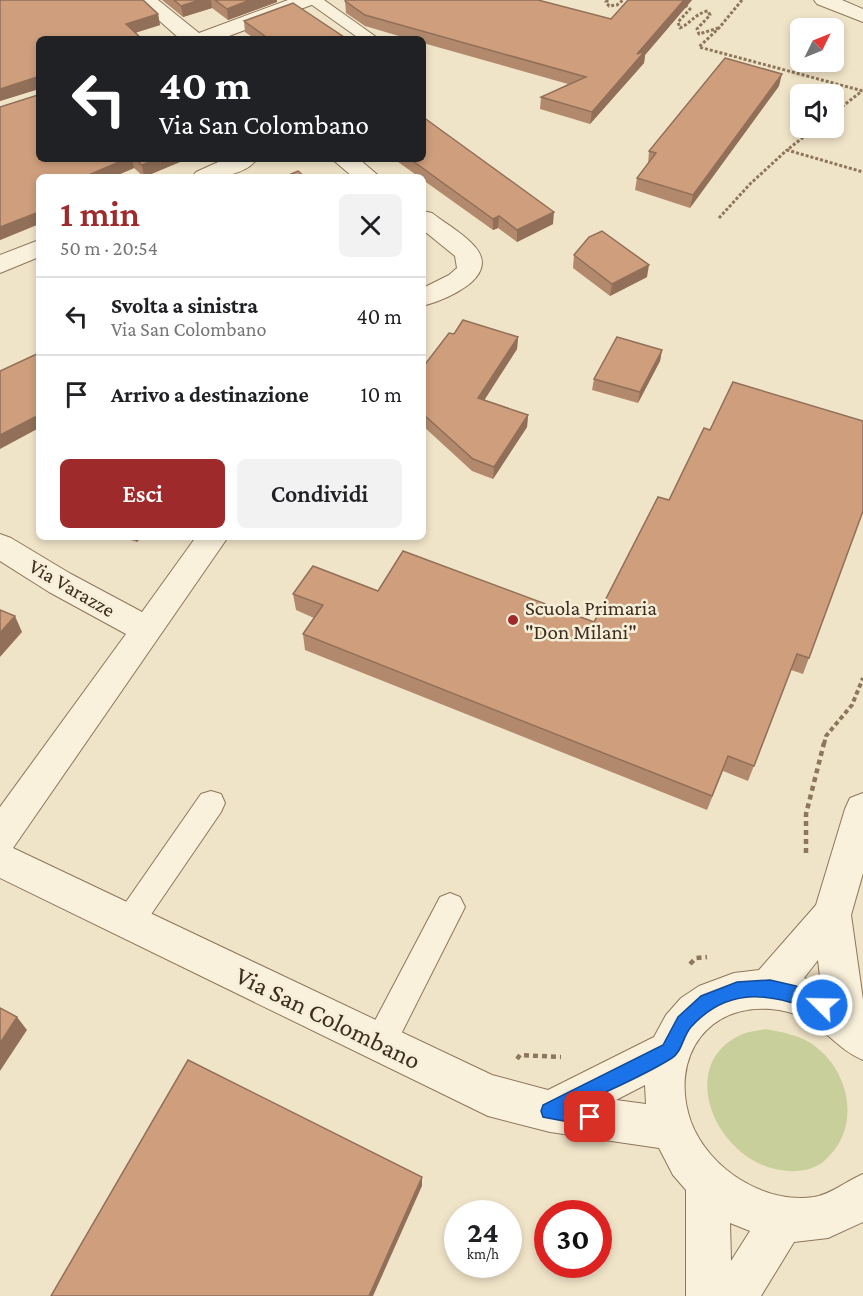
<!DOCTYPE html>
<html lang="it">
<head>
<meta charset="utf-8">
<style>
  body { margin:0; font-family:"Crimson Pro",serif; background:#f2f2f2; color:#202124; height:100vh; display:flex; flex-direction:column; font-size:22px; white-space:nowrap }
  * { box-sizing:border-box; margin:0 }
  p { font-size:20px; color:#757577 }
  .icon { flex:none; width:33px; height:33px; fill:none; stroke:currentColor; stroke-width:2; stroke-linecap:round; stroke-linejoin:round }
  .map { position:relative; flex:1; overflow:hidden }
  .drawer { position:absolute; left:36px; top:174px; width:390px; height:366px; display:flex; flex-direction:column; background:#fff; border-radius:9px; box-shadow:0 3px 9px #0003 }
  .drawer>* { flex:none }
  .guide { position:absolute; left:36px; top:36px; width:390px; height:126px; border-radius:9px; box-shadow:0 3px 9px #0003; background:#202124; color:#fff; overflow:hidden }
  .needle { width:39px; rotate:47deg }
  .buttons { position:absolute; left:790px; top:18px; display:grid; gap:12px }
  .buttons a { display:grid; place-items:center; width:54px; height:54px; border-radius:9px; background:#fff; box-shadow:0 3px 9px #0003; font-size:30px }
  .speed { position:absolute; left:444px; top:1200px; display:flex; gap:12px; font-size:30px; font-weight:700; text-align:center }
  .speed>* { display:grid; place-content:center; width:78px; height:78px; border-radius:50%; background:#fff; box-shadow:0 3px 9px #0003; line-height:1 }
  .speed small { font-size:15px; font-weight:400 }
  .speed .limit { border:9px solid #d22; background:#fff; color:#111 }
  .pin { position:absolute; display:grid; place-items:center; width:51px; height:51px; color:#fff; margin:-26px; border-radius:12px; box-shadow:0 3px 9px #0006 }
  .me { position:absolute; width:66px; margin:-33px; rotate:293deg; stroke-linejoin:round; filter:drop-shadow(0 0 4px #0008) }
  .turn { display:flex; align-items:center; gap:21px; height:126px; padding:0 24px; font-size:27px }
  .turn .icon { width:78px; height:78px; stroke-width:2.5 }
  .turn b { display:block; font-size:42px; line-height:51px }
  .round { display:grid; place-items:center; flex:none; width:63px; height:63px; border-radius:9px; background:#f2f2f2 }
  .headline { display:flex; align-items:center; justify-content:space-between; height:102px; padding:0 24px }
  h1 { font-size:36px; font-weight:600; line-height:45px; color:#9e2a2b }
  .cta { display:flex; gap:12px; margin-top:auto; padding:12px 24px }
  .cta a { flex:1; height:69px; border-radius:9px; background:#9e2a2b; color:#fff; font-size:24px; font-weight:600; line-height:69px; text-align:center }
  .cta a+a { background:#f2f2f2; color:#202124 }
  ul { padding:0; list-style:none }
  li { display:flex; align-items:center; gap:18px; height:78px; padding:0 24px; border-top:2px solid #e0e0e0 }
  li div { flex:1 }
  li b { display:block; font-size:22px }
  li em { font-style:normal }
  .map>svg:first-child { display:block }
</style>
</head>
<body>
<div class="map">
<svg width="863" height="1296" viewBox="0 0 863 1296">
  <rect width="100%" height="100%" fill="#f0e4c8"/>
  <path fill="#c9cf9b" d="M765,1029c16,3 30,5 44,13 42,26 54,88 14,120 -9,7 -23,10 -34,9 -72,-3 -117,-108 -46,-137 7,-3 15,-3 22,-5z"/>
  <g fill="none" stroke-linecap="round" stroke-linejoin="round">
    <g stroke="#8d765c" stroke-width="2">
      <g id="service">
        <polygon points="305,0 324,0 379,39 360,39"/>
        <polygon points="211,791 221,794 225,803 221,812 139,932 129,936 119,932 114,922 119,912 201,794"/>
        <polygon points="450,893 460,897 465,907 391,1054 380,1059 369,1054 364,1043 369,1032 440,897"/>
      </g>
    </g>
    <g stroke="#8d765c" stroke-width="2">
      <g id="minor">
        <polygon points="136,0 158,0 199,33 288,0 317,0 314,4 221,39 180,39"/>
        <polygon points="814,0 842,0 863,9 863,22 817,4"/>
        <path d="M225,159h32c-14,19 -44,18 -65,18l4,-5z"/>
        <polygon points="332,159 359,159 380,177 353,177"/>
        <path d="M423,211l9,2c14,11 33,21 44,35 24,30 -31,52 -53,58v-18l26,-13 8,-7 -2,-12 -32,-26z"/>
        <polygon points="39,240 39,257 0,273 0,255"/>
        <path d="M0,534l11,4 60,36 71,38 54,-75h32l-215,311 479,227 56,15 106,-53 12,-22 15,-17 18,-12 35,-13 25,-3 57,-65 29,-96 5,-11 13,-5v80l-12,42 12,85v60c-33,-14 -42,-43 -84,-50 -70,-11 -111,47 -88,112 18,47 73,82 123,75 18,-3 32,-16 49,-23v48l-35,16 -34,4 -33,54h-75v-106l-13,-15 -14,-27 -109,-16 -62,-16 -488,-238v-71l126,-173 -77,-42 -49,-31zM818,960l3,25 -17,-7zM645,1085l1,19 -30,-4zM730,1223l20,8 -19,30z"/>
      </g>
    </g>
    <g stroke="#8d765c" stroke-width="3" stroke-dasharray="3 2" stroke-linecap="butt">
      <polyline points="608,0 606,2 609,6 617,5 623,0"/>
      <polyline points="742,0 719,28 699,47 863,91"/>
      <path d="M685,5l5,4 -12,13 2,6c11,-5 16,-15 28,-17l2,4 -13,14 2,5 19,-6"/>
      <polyline points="834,113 862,91"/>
      <polyline points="815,128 787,150 863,172"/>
      <polyline points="719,218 750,184 787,150"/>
    </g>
    <polyline stroke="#8d765c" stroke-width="4" stroke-dasharray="4.5 3" stroke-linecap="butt" points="824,744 826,736 852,705 863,678"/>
    <g stroke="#8d765c" stroke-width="4.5" stroke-dasharray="5 4" stroke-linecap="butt">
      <polyline points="806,853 806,814 824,743"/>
      <polyline points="690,964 696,958 707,957"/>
      <polyline points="517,1059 520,1055 561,1057"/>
    </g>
    <use href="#service" fill="#faf1dc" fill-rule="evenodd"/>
    <use href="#minor" fill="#faf1dc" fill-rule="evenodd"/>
  </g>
  <g fill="#b2896c">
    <polygon points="0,0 158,14 160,25 135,33 39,159 187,159 144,177 134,168 113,177 39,177 39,224 0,240 0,107 38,95 38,89 0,101"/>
    <polygon points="162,0 277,0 277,2 228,20 212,8 183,17"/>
    <polygon points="628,0 692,0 645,55 644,63 590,124 540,109 541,97 568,84 423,43 423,39 409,39 365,26 346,13 345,1 611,19"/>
    <polygon points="244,21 347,39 255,39 245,32"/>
    <polygon points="779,86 690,208 635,190 637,178 648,164 649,151"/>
    <polygon points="394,159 423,159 553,224 517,242 498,228 493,230 423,180 423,177 419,177"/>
    <polygon points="574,255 647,277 610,296 573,268"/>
    <polygon points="518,337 517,349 484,400 528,415 527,427 493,479 472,471 423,426 423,367"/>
    <polygon points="662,350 660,361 638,403 592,390 594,379"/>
    <polygon points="658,497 809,658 803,674 791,670 748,781 723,771 707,810 305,650 303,634 314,618 296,610 293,594 378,591 594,622"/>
    <polygon points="122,537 141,537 137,542"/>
  </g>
  <g fill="#916f58">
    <polygon points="200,0 211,0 212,8 183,17 181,6"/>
    <polygon points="250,0 277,0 277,2 228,20 227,9"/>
    <polygon points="684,0 692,0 645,55 644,63 590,124 592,112 637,54"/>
    <polygon points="158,14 160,25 128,35 126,24"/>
    <polygon points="782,74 779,86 690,208 693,195"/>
    <polygon points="37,77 39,89 0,101 0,89"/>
    <polygon points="126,159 132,159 134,168 113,177 84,177"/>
    <polygon points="157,159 187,159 144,177 142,165"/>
    <polygon points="39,212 39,224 0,240 0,227"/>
    <polygon points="554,212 553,224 517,242 517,230"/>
    <polygon points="499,216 498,228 493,230 493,219"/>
    <polygon points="649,265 647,277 610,296 612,284"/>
    <polygon points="518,337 517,349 478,410 478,398"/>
    <polygon points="662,350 660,361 638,403 640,392"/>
    <polygon points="39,415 39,428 0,449 0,435"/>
    <polygon points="528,415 527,427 493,479 494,467"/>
    <polygon points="135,537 141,537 137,542"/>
    <polygon points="15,616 22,632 0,657 0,633"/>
    <polygon points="17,1017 27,1030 0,1071 0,1043"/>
    <polygon points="422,1177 422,1186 373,1296 369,1296"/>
  </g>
  <g fill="#cf9f7d" stroke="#916f58" stroke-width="1.5">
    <polygon points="0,0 143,0 158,14 126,24 142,39 39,39 39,159 126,159 84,177 39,177 39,212 0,227 0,107 38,95 37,77 0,89"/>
    <polygon points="174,0 200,0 181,6"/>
    <polygon points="215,0 250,0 227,9"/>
    <polygon points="346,0 538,0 611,19 628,0 684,0 637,54 645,51 592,112 541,97 586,77 365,15 345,1"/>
    <polygon points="293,3 347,39 269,39 244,21"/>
    <polygon points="725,58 782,74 693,195 637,178 656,153 649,151"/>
    <polygon points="423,117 554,212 517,230 499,216 493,219 410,159 423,159"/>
    <polygon points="135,159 157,159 142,165"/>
    <polygon points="298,171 305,177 284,177"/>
    <polygon points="602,231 649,265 612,284 574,255 589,237"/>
    <polygon points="463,320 518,337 478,398 528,415 494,467 473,459 423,414 423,367 449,333 454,334"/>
    <polygon points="617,337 662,350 640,392 594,379"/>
    <polygon points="39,353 39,415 0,435 0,371"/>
    <polygon points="733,382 863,421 863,511 809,658 797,654 754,766 728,756 712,796 303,634 323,605 293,594 313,566 378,591 403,551 594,622 658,497 669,500 704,428 710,430"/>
    <polygon points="0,610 15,616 0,633"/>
    <polygon points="0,1008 17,1017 0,1043"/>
    <polygon points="188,1060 422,1177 369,1296 51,1296"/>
  </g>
  <path fill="#1a73e8" stroke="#114b97" stroke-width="1.5" d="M770,980l26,6 32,13 2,6 -2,6 -6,2c-48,-19 -92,-29 -131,14 -8,9 -9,25 -19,31 -30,19 -64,32 -95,48l19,5 3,6 -3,6 -6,3 -47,-9 -2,-6 2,-6 120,-60 15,-28 23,-21 36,-14z"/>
  <circle fill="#9e2a2b" stroke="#f7eed8" stroke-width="2" cx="513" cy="620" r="6"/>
  <g text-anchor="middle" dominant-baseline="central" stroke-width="5" stroke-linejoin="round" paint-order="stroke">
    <g font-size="21" fill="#3d2e20" stroke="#f7eed8">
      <text transform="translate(72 588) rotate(30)">Via Varazze</text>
    </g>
    <g font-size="21" fill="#3d2e20" stroke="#f7eed8" text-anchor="start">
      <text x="525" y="608">Scuola Primaria<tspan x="525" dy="24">"Don Milani"</tspan></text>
    </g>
    <g font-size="26" fill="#3d2e20" stroke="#f7eed8">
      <text transform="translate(328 1018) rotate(26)">Via San Colombano</text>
    </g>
  </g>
</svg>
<div class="buttons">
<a><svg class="needle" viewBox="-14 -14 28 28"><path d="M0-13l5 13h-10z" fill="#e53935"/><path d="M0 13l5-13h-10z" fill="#757577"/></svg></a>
<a><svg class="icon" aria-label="sound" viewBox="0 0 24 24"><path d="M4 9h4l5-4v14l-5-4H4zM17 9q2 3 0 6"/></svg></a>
</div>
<div class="speed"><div>24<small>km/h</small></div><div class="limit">30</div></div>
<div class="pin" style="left:590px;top:1117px;background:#d93025"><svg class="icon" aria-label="arrive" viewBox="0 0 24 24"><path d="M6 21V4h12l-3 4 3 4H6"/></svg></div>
<svg class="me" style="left:822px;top:1005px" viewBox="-20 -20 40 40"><circle r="17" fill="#1a73e8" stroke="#fff" stroke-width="3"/><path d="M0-11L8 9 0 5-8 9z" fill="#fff"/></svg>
<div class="guide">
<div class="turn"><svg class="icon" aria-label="left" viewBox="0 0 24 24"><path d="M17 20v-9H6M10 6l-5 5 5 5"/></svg><div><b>40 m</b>Via San Colombano</div></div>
</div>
<section class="drawer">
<div class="headline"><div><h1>1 min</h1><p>50 m · 20:54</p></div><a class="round"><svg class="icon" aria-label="close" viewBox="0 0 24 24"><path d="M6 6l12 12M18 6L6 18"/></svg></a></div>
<ul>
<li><svg class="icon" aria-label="left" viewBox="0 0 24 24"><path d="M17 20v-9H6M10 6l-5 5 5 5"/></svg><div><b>Svolta a sinistra</b><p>Via San Colombano</p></div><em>40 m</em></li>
<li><svg class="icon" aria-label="arrive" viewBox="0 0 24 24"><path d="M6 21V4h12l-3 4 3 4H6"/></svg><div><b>Arrivo a destinazione</b></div><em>10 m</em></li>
</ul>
<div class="cta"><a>Esci</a><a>Condividi</a></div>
</section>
</div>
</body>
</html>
